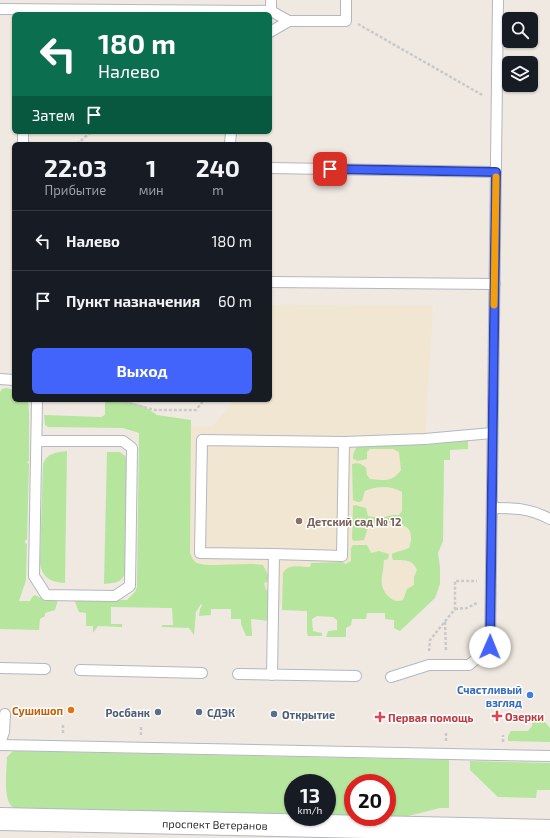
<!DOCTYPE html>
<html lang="ru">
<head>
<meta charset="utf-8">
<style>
  body { margin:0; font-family:"Exo 2",sans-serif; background:#242831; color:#f1f3f6; height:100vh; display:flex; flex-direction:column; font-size:15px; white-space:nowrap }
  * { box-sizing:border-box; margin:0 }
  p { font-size:13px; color:#9ea1a6 }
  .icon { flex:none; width:22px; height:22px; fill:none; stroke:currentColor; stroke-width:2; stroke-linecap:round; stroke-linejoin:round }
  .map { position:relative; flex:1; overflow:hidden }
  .panel { position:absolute; left:12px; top:142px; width:260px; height:260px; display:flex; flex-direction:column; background:#171b24; border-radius:6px; box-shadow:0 1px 3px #0004 }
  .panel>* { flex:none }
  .hud { position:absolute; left:12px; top:12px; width:260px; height:122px; border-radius:6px; box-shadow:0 1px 3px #0004; background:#0b6e4f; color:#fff; overflow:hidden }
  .buttons { position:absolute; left:502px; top:12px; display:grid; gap:8px }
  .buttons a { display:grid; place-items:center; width:36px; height:36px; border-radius:6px; background:#171b24; box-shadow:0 1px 3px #0004; font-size:20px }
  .speed { position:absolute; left:284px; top:774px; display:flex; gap:8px; font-size:20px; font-weight:700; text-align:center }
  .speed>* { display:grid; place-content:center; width:52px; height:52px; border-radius:50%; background:#171b24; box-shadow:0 1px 3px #0004; line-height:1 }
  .speed small { font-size:10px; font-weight:400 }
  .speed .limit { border:6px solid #d22; background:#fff; color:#111 }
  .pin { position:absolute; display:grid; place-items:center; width:34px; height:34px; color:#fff; margin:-17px; border-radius:8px; box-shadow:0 2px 6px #0006 }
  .me { position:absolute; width:44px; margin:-22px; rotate:1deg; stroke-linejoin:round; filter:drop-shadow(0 0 3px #0008) }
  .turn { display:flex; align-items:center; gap:14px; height:84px; padding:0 20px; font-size:18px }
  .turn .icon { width:52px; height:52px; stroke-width:2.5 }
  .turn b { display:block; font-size:28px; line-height:34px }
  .then { display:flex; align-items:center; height:38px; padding:0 20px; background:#0003; gap:8px; font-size:15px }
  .eta { display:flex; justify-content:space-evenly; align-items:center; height:68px; text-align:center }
  .eta b { font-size:24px; font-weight:700; line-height:28px }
  .action { display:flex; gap:8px; margin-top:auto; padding:8px 20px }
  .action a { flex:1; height:46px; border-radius:6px; background:#4264fb; color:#fff; font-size:16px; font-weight:700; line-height:46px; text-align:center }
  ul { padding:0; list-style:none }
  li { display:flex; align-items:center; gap:12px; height:60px; padding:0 20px; border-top:1px solid #363941 }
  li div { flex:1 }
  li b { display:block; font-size:15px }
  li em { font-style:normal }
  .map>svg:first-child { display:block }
</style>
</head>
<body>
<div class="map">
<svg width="550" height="838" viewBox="0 0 550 838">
  <rect width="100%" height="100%" fill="#efe9e1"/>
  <polygon fill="#f0e6d1" points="270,305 433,306 425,439 426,608 173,603 172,426 213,426 234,400 270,400"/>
  <g fill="#b6e59e">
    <polygon points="7,388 14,390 14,400 28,400 29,412 29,461 27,462 29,464 27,540 25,540 25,543 27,544 26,580 19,601 30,601 32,597 35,595 41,598 52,598 58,600 55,610 45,613 45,616 40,619 39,630 0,629 0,392 2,389"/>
    <path d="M105,400h18l21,6 13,9 34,5 -1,133c2,4 3,8 7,10 11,5 49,-1 66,2l5,10 1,6 -5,2 2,7 5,-1 -2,32 -18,-2 1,17h-6l-5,-12v-5h-10v-10h-20v6l-12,1 1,-7 2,-4 -1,-1 -5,8 -2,23 -5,-7 -27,-1v-2h11l-1,-17 -61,-1v17h11v3l-24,-1 -5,7v-7h-7v-13l-7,-1 -4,-10 1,-3 51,1 8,-8 2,-5 2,-154 -16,-5 -75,-1 -3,-2 -1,-10 57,2 4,-2z"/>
    <path d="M468,440v9l-18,1v10h-6l-1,81 -5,12 2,14v17l-5,14 -35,33 -6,-3v-8l-9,-1v-6h-18l-1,6h-14l-1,6 -5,3v9h-20l2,-6 9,-1v-10l-4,-3 -16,-1 -5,3 1,12 9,2v3h-14l-1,-3v-22l-25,-1 1,-37c5,-10 18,-6 27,-6l1,-4 32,-1 2,2 6,-3v-13l2,-3h14l4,8 8,-2 10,3 -1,5 -4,1c-1,3 0,6 -1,10 -2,11 -3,18 6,27 4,4 9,5 14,3l4,-11 7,-4v-8l3,-7c-5,-12 -13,-9 -24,-10l-1,-3v-3c5,-3 11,-3 17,-6 10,-29 -18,-25 -37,-25l-3,1 -5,16 -10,1 -2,-2 1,-33 2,-1 11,3 2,8 13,2 11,-3h7l3,-4v-19c-11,-7 -25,-6 -37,-1 -3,7 -1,15 -12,9l-1,-36c6,-2 10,0 14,4l1,7 3,4c14,1 22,4 31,-9l-2,-18 -6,-3h-23l-3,3v7l-9,2 -5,-2c0,-7 2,-10 7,-16l68,2 4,-2z"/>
    <path d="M67,451l-2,132c-14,-1 -23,-5 -25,-20l3,-99c4,-11 14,-12 24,-13z"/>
    <path d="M107,452h13l6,5v111c-2,14 -9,15 -22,16z"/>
    <polygon points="532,716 540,716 550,728 550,742 508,741 508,736 511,731 528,731 532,726"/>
    <path d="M13,751l436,9v48h-9l-36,9 -17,-1v-33h-34v32h-26v-32h-34v31l-279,-6c-12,-6 -7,-38 -7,-51z"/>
    <polygon points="470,761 550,763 550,790 537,790 536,798 498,797 470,770"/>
  </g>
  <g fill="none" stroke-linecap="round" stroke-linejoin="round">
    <g stroke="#b4b7c1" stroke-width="12">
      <g id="service">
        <polyline points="0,9 271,11 289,21 346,21 346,0"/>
        <polyline points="271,11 271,0"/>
        <polyline points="270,32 289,21"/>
        <polyline points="23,132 23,144"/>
        <polyline points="230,144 231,132"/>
        <polyline points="270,168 496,172"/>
        <polyline points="270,282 495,284"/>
        <polyline points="0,379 14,380"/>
        <polyline points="37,441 123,441 132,448 130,586 115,596 46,595 34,576 37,400"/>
        <path d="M492,508c23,0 37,0 58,11"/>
        <polyline points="274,554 200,553 202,440 344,442 425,439 492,433"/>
        <polyline points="0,668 45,669"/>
        <polyline points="80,670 202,673"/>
        <polyline points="238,674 356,676"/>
        <polyline points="272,675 274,554 342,556 344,442"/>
        <polyline points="391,677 429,665 469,665 490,647 498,0"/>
        <polyline points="0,743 4,732 5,714"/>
        <polyline points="0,745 550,756"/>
      </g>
    </g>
    <g stroke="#b4b7c1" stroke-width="24">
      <g id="secondary">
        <path id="s1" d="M0,819l550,12"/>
      </g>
    </g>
    <g stroke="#c9c9c9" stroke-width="2.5" stroke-dasharray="3 2" stroke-linecap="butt">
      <polyline points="358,24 484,96"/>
      <polyline points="77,144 91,132"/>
      <polyline points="115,400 155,410 196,410 204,400"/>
      <polyline points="455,609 467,608 477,603"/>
      <polyline points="445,622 446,651"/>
      <polyline points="429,651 430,640 455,609 455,581 477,581"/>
      <polyline points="63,733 63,725"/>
      <polyline points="141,735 141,725"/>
      <polyline points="446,741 446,733"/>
      <polyline points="503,742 503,735"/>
    </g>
    <use href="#service" stroke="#fff" stroke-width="10"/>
    <use href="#secondary" stroke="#fff" stroke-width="22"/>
  </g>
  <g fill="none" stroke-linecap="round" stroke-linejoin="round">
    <g stroke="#2b41a3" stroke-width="10">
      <polyline id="route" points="330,169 496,172 490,647"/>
    </g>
    <use href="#route" stroke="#4264fb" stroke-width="7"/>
    <polyline stroke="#f59e0b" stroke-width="7" points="494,305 496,177"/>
  </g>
  <circle fill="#8d6e63" stroke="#fff" stroke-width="1.5" cx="299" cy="521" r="4"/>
  <circle fill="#3f7fe0" stroke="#fff" stroke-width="1.5" cx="530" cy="695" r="4"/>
  <circle fill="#e8710a" stroke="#fff" stroke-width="1.5" cx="71" cy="710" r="4"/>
  <g fill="#5c6f8a" stroke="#fff" stroke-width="1.5">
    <circle cx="158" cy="712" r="4"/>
    <circle cx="199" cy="712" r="4"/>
    <circle cx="274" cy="714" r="4"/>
  </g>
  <g fill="#e0444e" stroke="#fff" stroke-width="1.5">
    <path d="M495 710h4v4h4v4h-4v4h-4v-4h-4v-4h4z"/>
    <path d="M378 711h4v4h4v4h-4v4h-4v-4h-4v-4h4z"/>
  </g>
  <g text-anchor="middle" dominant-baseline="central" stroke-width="3" stroke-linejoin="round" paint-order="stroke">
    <g font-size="11" font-weight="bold" fill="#785e54" stroke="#fff" text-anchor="start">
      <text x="307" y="521">Детский сад № 12</text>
    </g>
    <g font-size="11" font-weight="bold" fill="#366cbe" stroke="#fff" text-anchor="end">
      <text x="522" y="689">Счастливый<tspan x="522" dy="13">взгляд</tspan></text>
    </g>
    <g font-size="11" font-weight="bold" fill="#c56008" stroke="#fff" text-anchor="end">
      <text x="63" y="710">Сушишоп</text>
    </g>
    <g font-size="11" font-weight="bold" fill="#4e5e75" stroke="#fff" text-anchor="start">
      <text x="150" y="712" text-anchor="end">Росбанк</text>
      <text x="207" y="712">СДЭК</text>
      <text x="282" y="714">Открытие</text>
    </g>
    <g font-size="11" font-weight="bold" fill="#be3a42" stroke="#fff" text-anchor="start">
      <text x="505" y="716">Озерки</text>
      <text x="388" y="717">Первая помощь</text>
    </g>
    <g font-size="11" fill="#2e2e2e" stroke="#fff">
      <text stroke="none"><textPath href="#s1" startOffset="215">проспект Ветеранов</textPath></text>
    </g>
  </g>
</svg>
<div class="buttons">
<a><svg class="icon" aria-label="search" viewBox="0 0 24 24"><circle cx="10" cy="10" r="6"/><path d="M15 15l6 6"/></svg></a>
<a><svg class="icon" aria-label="layers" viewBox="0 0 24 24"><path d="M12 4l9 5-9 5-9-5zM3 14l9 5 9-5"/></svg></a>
</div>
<div class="speed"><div>13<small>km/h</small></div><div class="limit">20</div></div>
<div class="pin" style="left:330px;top:169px;background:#d93025"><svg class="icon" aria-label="arrive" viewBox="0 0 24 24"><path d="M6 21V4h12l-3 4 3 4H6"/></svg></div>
<svg class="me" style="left:490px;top:647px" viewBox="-20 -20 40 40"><circle r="19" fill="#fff"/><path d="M0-13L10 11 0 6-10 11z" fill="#4264fb"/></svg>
<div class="hud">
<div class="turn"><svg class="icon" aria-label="left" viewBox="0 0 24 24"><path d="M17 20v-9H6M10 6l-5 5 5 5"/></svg><div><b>180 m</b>Налево</div></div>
<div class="then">Затем<svg class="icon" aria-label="arrive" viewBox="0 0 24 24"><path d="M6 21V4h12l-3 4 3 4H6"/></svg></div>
</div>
<section class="panel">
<div class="eta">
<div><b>22:03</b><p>Прибытие</p></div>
<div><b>1</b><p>мин</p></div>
<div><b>240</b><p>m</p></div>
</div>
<ul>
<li><svg class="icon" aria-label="left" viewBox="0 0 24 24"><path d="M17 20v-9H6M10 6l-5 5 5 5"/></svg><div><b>Налево</b></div><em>180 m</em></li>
<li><svg class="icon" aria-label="arrive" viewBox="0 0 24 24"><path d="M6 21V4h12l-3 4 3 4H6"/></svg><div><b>Пункт назначения</b></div><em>60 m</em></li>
</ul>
<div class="action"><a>Выход</a></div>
</section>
</div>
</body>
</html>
